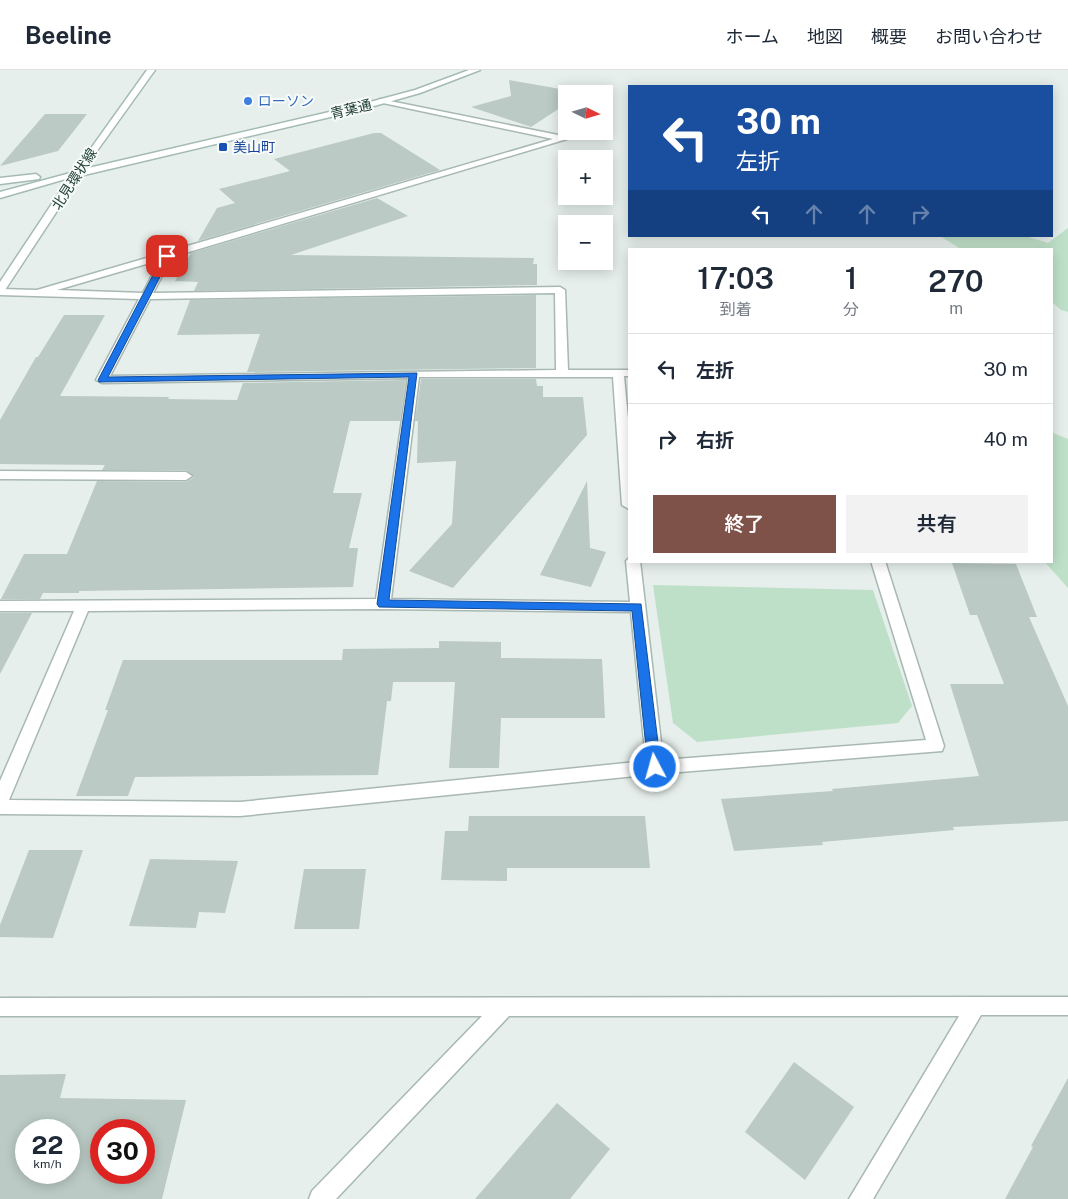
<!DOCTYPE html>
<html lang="ja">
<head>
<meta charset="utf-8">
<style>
  body { margin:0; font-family:"Public Sans","Noto Sans JP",sans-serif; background:#f2f2f3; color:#1f2937; height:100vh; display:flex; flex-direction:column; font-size:19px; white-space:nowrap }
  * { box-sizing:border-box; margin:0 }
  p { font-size:16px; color:#747a83 }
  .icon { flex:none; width:28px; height:28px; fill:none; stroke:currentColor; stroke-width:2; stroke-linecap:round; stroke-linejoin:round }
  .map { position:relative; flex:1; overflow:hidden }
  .panel { position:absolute; left:628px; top:178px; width:425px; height:315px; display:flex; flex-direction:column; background:#fff; border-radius:0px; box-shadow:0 2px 12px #0003 }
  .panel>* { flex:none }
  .top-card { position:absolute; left:628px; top:15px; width:425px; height:152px; border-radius:0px; box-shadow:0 2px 12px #0003; background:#1a4fa0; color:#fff; overflow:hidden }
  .needle { width:32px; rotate:95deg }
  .controls { position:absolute; left:558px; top:15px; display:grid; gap:10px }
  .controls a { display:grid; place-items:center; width:55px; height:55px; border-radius:0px; background:#fff; box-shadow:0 2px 12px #0003; font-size:25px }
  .speed { position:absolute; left:15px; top:1049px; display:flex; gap:10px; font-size:25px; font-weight:700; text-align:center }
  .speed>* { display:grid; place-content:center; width:65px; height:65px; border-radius:50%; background:#fff; box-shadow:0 2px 12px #0003; line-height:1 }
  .speed small { font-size:12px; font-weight:400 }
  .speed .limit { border:8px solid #d22; background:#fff; color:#111 }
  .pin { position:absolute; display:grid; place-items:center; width:42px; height:42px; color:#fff; margin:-21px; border-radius:10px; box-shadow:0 2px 8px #0006 }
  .me { position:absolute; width:55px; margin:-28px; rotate:354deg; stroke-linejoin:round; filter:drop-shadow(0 0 4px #0008) }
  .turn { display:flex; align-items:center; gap:18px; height:105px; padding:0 25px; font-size:22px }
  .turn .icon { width:65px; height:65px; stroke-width:2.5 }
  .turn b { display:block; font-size:35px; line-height:42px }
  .lanes { display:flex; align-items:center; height:48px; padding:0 25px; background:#0003; justify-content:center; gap:25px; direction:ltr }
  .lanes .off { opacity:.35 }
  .eta { display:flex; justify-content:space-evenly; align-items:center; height:85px; text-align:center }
  .eta b { font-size:30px; font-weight:600; line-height:35px }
  .cta { display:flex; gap:10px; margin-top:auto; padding:10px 25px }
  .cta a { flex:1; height:58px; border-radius:0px; background:#7f5249; color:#fff; font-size:20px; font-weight:600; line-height:58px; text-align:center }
  .cta a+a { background:#f2f2f3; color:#1f2937 }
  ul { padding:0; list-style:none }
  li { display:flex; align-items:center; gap:15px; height:70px; padding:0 25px; border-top:1px solid #e0e1e3 }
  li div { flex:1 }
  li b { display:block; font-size:19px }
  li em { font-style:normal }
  header { display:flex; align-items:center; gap:30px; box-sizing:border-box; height:70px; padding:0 25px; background:#fff; border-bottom:1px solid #e0e1e3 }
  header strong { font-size:24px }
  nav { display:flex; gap:28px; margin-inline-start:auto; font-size:18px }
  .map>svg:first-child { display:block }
</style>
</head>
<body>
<header>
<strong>Beeline</strong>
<nav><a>ホーム</a><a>地図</a><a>概要</a><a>お問い合わせ</a></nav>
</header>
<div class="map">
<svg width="1068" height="1129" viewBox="0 0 1068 1129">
  <rect width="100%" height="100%" fill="#e6efeb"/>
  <g fill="#bfe0c8">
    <polygon points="1068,158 1068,242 1061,240 1051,231 1051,179 961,179 940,166 1025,166 1048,173"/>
    <polygon points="1051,362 1068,369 1068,518 1044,491 1051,491"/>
    <polygon points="653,515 873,520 912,636 898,653 697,672 673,653"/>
  </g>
  <g fill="#bbcac4" fill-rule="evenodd">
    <polygon points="509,10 583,23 566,24 566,34 531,57 471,37 511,26"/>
    <polygon points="45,44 87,44 58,81 0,96"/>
    <polygon points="374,63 381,63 440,100 198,171 217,138 235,133 219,119 290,101 274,89"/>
    <polygon points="377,128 408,146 291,185 534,188 533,194 537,194 537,215 194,221 198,212 175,211 191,183"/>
    <polygon points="536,225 536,298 247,302 260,264 177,265 190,230"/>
    <polygon points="64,245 105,245 60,326 169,327 168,329 237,330 243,313 406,310 400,351 350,351 333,423 362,423 349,478 358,478 353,517 79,521 79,523 43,523 40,529 1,529 24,484 67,484 97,411 186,412 194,407 186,400 102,400 105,395 0,394 0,350 36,287 38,287"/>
    <polygon points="421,309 536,309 537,316 543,316 543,327 583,327 587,365 453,518 409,501 452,454 456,391 417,393 418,351 415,351"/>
    <polygon points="587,411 590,478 606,482 591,517 540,505"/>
    <polygon points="952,493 1016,494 1037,547 1029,547 1068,636 1068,751 953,757 954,760 822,772 823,775 734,781 721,729 833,721 832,719 979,706 950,614 1004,614 977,545 970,545"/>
    <polygon points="0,543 32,543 0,604"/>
    <polygon points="439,571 501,572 501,588 602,589 605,648 501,648 499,698 449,698 455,612 393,612 391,631 387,631 378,705 135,707 128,726 76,726 108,640 105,640 123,590 342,590 343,579 439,578"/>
    <polygon points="469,746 645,746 650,798 507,798 507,811 441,810 445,761 468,761"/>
    <polygon points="29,780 83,780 53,868 0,867 0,855"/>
    <polygon points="150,789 238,791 225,843 199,842 196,858 129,856"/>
    <polygon points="304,799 366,799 359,859 294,859"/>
    <polygon points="794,992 854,1037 805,1110 745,1062"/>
    <path d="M66,1004l-6,24 126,2 -24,99h-162v-124zM26,1060h43v42h-43zM101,1060h43v42h-43z"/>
    <polygon points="1068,1008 1068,1129 1005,1129 1033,1077 1031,1076"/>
    <polygon points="557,1033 610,1079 570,1129 475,1129"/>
  </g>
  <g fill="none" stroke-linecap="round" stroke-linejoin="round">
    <g stroke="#a8b8b2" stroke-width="3">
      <g id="street">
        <path d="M380,29l183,37 4,3 -395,118 -19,36 407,-6 5,3 3,80h61v6h-5l5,53v80l-7,-4 -9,-128h-194l-28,222 239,3 -4,-41 3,-3v3h11l23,199 263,-20 -55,-179h14l59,185 -2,5 -287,23 -415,42 -240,-2v-33l74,-170h-74v-10l376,-2 32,-221 -306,5 -6,-3 43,-81 -139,-4v-6l37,1 516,-151 -170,-36 -4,-2zM160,190l-17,33 -86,-3zM555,223l1,77 -446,6 40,-77zM383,539l248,3 15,149 -406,41 -231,-2 79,-189z"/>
        <polygon points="0,401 186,402 192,406 186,410 0,409"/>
        <polygon points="1068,927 1068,945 981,945 873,1129 849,1129 959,946 509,946 336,1129 309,1129 312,1121 482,946 0,946 0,928"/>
      </g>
    </g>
    <g stroke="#a4bbb3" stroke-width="3">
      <g id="secondary">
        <polygon points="147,0 155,0 84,99 355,36 415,20 469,0 480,0 420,23 360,40 80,106 5,220 0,223 0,212 69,108 0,128 0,122 74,102"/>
        <polygon points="36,104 40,107 39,109 0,114 0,108"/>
      </g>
    </g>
    <use href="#street" fill="#fff" fill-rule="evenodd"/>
    <use href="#secondary" fill="#fff" fill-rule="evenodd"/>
  </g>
  <polygon fill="#1a73e8" stroke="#114b97" points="164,184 171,186 108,307 417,303 389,530 641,534 661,697 659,701 650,701 648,697 632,541 379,537 377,534 409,307 99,312 98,310"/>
  <circle fill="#3f7fe0" stroke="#f7fbf9" stroke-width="2" cx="248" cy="31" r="5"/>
  <rect fill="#1a4fb4" stroke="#f7fbf9" stroke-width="2" x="218" y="72" width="10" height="10" rx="2.5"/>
  <g text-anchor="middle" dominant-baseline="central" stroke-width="4" stroke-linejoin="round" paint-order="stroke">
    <g font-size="14" fill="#366cbe" stroke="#f7fbf9" text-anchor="start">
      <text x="258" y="31">ローソン</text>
    </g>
    <g font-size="14" fill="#24423a" stroke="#f7fbf9">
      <text transform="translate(351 39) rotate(-14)">青葉通</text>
      <text transform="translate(74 109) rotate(-57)">北見環状線</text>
    </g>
    <g font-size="14" fill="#164399" stroke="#f7fbf9" text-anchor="start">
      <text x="233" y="77">美山町</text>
    </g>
  </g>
</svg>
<div class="controls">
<a><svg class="needle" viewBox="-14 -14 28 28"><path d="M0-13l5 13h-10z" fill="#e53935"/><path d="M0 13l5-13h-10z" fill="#747a83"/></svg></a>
<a>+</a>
<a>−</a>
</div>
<div class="speed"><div>22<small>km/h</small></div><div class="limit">30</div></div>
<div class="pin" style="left:167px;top:186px;background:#d93025"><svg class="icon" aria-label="arrive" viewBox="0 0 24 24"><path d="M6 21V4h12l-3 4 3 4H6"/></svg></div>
<svg class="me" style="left:655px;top:697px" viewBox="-20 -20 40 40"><circle r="17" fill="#1a73e8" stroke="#fff" stroke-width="3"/><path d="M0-11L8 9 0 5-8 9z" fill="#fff"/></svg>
<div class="top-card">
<div class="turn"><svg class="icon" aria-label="left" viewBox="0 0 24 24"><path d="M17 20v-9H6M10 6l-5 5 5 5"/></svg><div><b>30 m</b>左折</div></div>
<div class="lanes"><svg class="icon" aria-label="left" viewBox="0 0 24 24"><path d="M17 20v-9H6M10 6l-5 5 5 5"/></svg><svg class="icon off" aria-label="ahead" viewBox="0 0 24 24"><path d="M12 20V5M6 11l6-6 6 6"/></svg><svg class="icon off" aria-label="ahead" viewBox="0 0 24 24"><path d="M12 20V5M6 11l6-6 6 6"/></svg><svg class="icon off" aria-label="right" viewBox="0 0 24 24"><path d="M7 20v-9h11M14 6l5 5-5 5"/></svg></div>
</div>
<section class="panel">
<div class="eta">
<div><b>17:03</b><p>到着</p></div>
<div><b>1</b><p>分</p></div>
<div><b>270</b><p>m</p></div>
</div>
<ul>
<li><svg class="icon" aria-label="left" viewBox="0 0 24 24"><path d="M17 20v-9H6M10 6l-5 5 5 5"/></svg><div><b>左折</b></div><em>30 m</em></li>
<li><svg class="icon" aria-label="right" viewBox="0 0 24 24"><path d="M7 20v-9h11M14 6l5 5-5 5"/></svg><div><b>右折</b></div><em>40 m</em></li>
</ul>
<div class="cta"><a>終了</a><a>共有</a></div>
</section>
</div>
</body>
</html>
